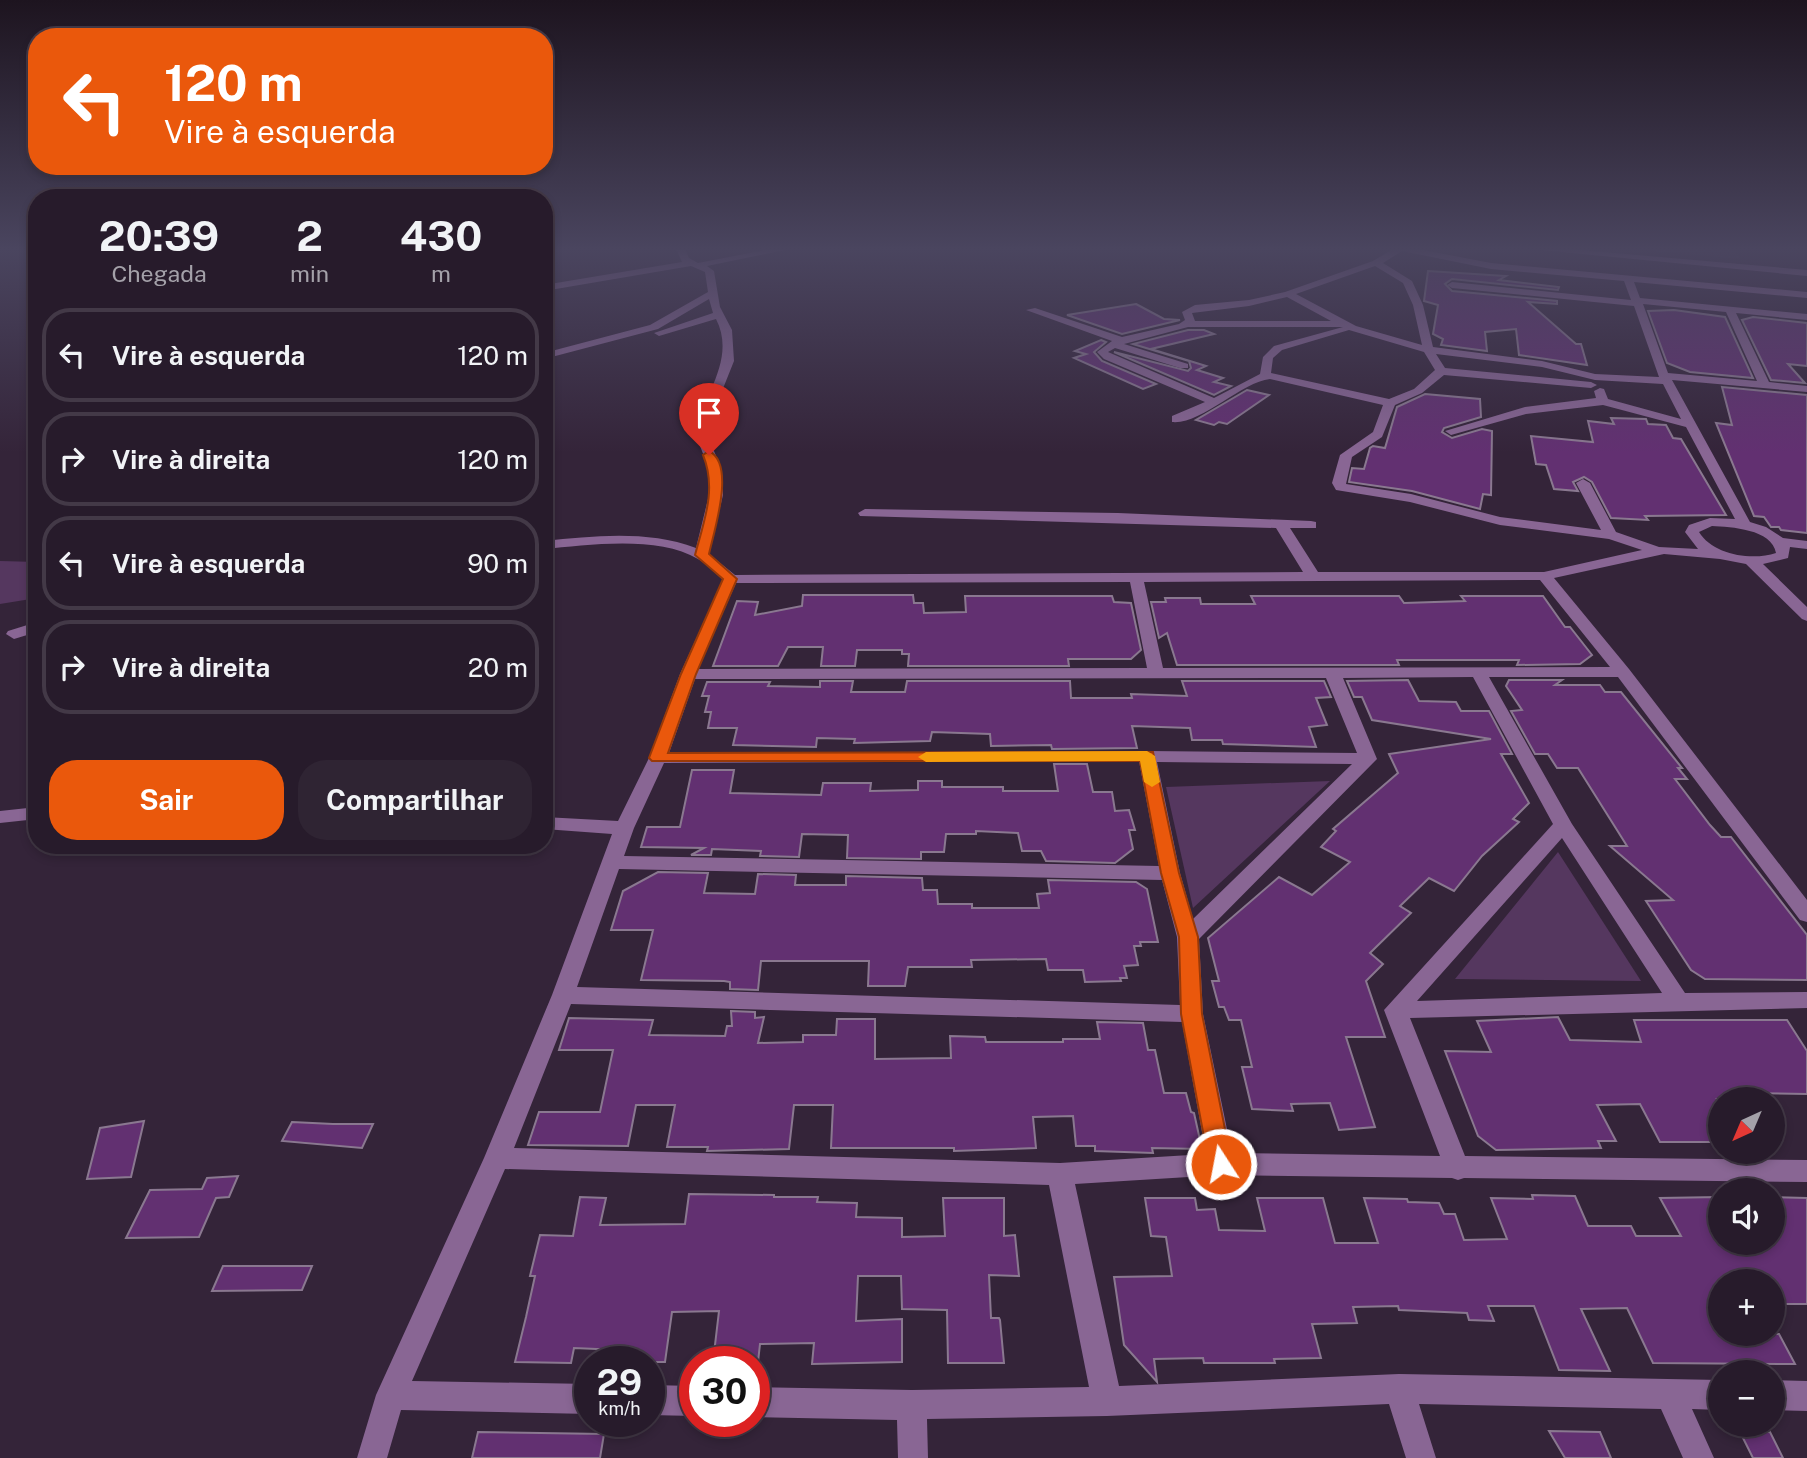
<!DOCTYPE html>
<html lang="pt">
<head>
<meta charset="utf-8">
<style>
  body { margin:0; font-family:"Public Sans",sans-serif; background:#2f2433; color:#f1f3f6; height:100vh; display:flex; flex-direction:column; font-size:26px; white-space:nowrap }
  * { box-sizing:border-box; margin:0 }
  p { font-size:23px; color:#a4a1a9 }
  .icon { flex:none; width:38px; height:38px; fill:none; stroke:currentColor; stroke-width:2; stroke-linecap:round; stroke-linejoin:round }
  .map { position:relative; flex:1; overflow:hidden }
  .side { position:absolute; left:28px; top:189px; width:525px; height:665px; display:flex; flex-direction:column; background:#271b2b; border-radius:28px; box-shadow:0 4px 10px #0003,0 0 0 2px #433947 }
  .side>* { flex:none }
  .hud { position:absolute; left:28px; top:28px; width:525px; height:147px; border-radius:28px; box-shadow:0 4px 10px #0003,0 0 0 2px #433947; background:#ea580c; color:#fff; overflow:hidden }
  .needle { width:46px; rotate:224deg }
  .buttons { position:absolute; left:1708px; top:1087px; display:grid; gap:14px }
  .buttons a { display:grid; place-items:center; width:77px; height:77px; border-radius:50%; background:#271b2b; box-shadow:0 4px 10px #0003,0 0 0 2px #433947; font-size:35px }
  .speed { position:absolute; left:574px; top:1346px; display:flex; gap:14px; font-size:35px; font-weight:700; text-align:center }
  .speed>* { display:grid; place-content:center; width:91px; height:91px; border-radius:50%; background:#271b2b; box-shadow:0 4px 10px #0003,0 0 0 2px #433947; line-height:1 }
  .speed small { font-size:18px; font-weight:400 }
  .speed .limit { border:10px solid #d22; background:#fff; color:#111 }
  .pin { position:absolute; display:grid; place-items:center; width:60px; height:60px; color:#fff; margin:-72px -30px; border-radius:50% 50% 50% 0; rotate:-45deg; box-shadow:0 0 7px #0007 }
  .pin .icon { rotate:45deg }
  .me { position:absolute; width:77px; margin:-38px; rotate:349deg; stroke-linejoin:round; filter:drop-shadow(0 0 5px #0008) }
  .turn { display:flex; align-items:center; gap:24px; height:147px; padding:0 21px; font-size:32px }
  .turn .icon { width:91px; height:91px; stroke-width:2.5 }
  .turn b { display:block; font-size:49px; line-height:60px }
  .eta { display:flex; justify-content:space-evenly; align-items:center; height:119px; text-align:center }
  .eta b { font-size:42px; font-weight:700; line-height:49px }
  .primary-button { display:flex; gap:14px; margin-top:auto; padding:14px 21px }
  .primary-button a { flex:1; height:80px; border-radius:28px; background:#ea580c; color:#fff; font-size:28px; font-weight:700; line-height:80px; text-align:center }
  .primary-button a+a { background:#2f2433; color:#f1f3f6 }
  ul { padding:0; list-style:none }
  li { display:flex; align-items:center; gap:21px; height:94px; margin:0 14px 10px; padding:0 7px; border:4px solid #433947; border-radius:28px }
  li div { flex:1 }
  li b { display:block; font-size:26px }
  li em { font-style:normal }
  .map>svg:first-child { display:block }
</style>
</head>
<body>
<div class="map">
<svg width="1807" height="1458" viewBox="0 0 1807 1458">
  <rect width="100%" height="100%" fill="#342439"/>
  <polygon fill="#402c46" points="1631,249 1735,249 1740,259"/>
  <g fill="#55375f">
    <polygon points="0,561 37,562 37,598 0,604"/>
    <polygon points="1330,781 1193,908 1166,787"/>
    <polygon points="1558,852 1641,981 1455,979"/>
  </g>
  <g fill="#623071" stroke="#8a7890" stroke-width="2">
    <polygon points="1428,271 1506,276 1499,280 1559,287 1558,290 1452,279 1445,284 1452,291 1557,301 1557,304 1528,302 1576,344 1581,344 1587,365 1519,355 1516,329 1485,332 1487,351 1441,345 1443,339 1433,334 1438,305 1424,301"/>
    <polygon points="1136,304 1164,319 1180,320 1122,334 1067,315"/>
    <polygon points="1674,310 1725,317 1753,378 1690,372 1667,363 1648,311"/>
    <polygon points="1753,317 1807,323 1807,366 1788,364 1805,383 1771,380 1742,320"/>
    <polygon points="1188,330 1204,330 1214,334 1151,349 1206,366 1197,370 1223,378 1214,382 1231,386 1214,395 1114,352 1188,371 1191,368 1189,361 1133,344"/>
    <polygon points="1101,340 1106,342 1094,352 1102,361 1156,384 1143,389 1074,358 1086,354 1075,351"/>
    <polygon points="1722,387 1807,395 1807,533 1781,530 1779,527 1771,527 1764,517 1754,516 1716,423 1732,425"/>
    <polygon points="1247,390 1269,395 1227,424 1219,422 1214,425 1196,420"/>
    <polygon points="1425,394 1480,399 1481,417 1444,428 1442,432 1452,438 1482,429 1492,431 1491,495 1483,494 1480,509 1412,491 1349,482 1352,468 1364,469 1370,448 1373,446 1385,448 1397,407"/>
    <polygon points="1611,418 1646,419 1648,424 1666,425 1673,438 1681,439 1726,515 1645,516 1648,520 1611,518 1592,482 1584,477 1573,482 1578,491 1554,489 1546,465 1536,464 1531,436 1593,442 1588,421 1614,424"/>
    <polygon points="803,595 913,595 914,603 923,603 924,613 966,612 965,596 1112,596 1114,602 1131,603 1141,650 1131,659 1068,659 1069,666 908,666 909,654 902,654 902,650 857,650 855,666 821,666 823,647 788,647 778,666 713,666 737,601 758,602 755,615 802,606"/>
    <polygon points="1251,596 1399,596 1404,603 1465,601 1461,596 1543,596 1565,627 1570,627 1592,655 1580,664 1517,665 1519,660 1397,660 1399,665 1177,665 1167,633 1159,638 1151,602 1166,602 1165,598 1200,598 1201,604 1255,604"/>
    <polygon points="1408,680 1419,701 1456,702 1461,711 1489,711 1512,754 1501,754 1529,803 1513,819 1519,822 1482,856 1454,891 1429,878 1400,906 1411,913 1370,953 1383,964 1366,981 1385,1037 1346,1037 1375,1127 1339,1130 1330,1103 1291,1104 1293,1111 1252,1109 1242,1067 1252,1067 1241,1020 1229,1020 1224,1007 1219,1007 1212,981 1219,981 1208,938 1279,877 1312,895 1350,862 1321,847 1336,831 1333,829 1398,773 1389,754 1491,739 1372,720 1362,697 1354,697 1347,681"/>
    <polygon points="1509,680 1562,680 1555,685 1600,685 1605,692 1621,692 1682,768 1678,768 1687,779 1675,779 1710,825 1721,837 1731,837 1807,935 1807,980 1705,979 1691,970 1646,901 1673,900 1610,846 1627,846 1578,768 1557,768 1548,754 1535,754 1511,711 1522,710 1506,686"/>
    <polygon points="820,681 853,681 851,692 905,692 907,681 1070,681 1071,698 1132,698 1131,694 1187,696 1182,681 1324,681 1331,697 1316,698 1327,725 1309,727 1316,747 1223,744 1222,740 1192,740 1190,728 1132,726 1137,748 1052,749 1051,745 991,746 990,734 932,732 930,741 854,743 855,739 817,738 816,747 733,745 737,728 708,728 711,712 705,712 709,696 702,696 707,682 770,682 768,686 820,687"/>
    <polygon points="1054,764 1087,764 1093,792 1112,792 1115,811 1129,810 1135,830 1129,830 1133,849 1115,863 1046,861 1041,851 1022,851 1018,833 976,831 976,834 946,834 944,852 921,852 921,859 847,858 848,835 802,834 799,857 760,856 761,851 712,849 711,855 691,855 704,848 641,847 647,827 680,827 692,770 734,770 730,793 821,795 823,783 871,783 870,791 918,790 918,781 942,781 942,787 1003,787 1003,791 1058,791"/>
    <polygon points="658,872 708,873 704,893 755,894 758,874 796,875 795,885 846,885 846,876 922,878 923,890 937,890 938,904 972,904 972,908 1039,908 1037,894 1050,893 1048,880 1136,882 1147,889 1158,942 1140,942 1141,946 1134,946 1138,965 1124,966 1127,978 1120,978 1121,981 1085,982 1083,970 1048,970 1046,959 971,960 972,967 908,967 905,986 868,986 869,961 761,961 758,990 730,989 730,982 724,981 641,980 653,930 611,930 623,891"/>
    <polygon points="731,1011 755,1012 755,1018 764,1017 758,1043 803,1042 803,1035 836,1035 837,1019 875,1019 875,1059 951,1058 950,1036 985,1037 986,1042 1063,1042 1063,1039 1100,1039 1097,1022 1143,1023 1148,1050 1155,1050 1164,1093 1186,1093 1191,1112 1194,1113 1202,1149 1152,1148 1153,1153 1095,1151 1095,1146 1076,1146 1073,1116 1033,1117 1036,1148 954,1151 954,1148 831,1148 833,1105 794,1105 789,1149 707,1151 708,1147 667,1147 675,1105 636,1105 628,1146 528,1145 539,1112 600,1112 613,1050 559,1050 569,1018 653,1020 649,1035 725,1036 727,1026 732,1026"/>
    <polygon points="1558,1017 1570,1040 1641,1042 1634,1020 1787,1020 1807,1051 1807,1094 1748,1093 1751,1099 1717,1099 1720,1105 1720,1142 1660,1142 1640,1104 1597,1105 1616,1141 1598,1141 1601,1148 1496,1150 1478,1136 1445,1051 1491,1052 1477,1021"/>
    <polygon points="144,1121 131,1177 87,1179 100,1128"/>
    <polygon points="292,1122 333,1124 373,1124 362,1148 282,1141"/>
    <polygon points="238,1176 229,1197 216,1198 199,1237 126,1238 150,1190 202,1189 207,1178"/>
    <polygon points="689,1194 774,1195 774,1197 818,1197 817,1202 857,1203 856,1217 902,1218 902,1237 945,1236 943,1198 1004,1198 1004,1236 1015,1235 1019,1276 989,1275 991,1318 999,1318 1000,1320 1004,1363 948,1363 947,1310 902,1309 901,1276 858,1276 856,1321 902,1319 902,1362 812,1364 814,1343 760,1344 758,1362 713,1362 719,1311 672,1312 665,1362 618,1362 620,1350 574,1348 571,1363 515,1362 526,1317 535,1276 530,1276 540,1235 573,1236 580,1197 606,1198 600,1225 685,1224"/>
    <polygon points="1532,1195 1575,1196 1588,1226 1631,1226 1636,1236 1681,1236 1660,1198 1720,1197 1720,1242 1773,1242 1773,1197 1807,1198 1807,1304 1773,1304 1773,1281 1720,1281 1720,1334 1779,1334 1795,1364 1653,1363 1627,1308 1581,1309 1610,1371 1559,1370 1534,1306 1488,1306 1494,1321 1469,1320 1467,1313 1399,1310 1398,1306 1353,1307 1357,1323 1312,1324 1321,1358 1274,1359 1275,1363 1204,1363 1203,1358 1154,1359 1157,1382 1124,1345 1114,1277 1172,1276 1166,1237 1151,1236 1145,1198 1195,1198 1197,1210 1215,1209 1219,1230 1265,1231 1257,1198 1323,1198 1335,1243 1378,1243 1364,1198 1407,1199 1408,1202 1439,1203 1444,1214 1455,1214 1464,1240 1507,1239 1491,1198 1533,1199"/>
    <polygon points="223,1266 312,1266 302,1290 212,1291"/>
    <polygon points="1549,1431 1600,1432 1611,1458 1565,1458"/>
    <polygon points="478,1432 604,1434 600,1458 472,1458"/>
    <polygon points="1740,1432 1770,1432 1783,1458 1753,1458"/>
  </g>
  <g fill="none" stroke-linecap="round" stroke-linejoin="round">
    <g fill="#896694" fill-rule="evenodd">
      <path d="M676,249h9l4,9 9,5 72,-14h20l-83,17 7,5 6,36 12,23 2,31 -28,70 16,40 1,24 -14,59 26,21 568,-3 -27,-44 -416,-12 -2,-3 7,-4 253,4 193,8 5,1v6h-26l28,44h226l98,-22 -33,-11 -109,-14 -90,-23 -74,-12 -4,-7 8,-28 33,-23 10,-27 -113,-26c-29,3 -69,46 -98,43v-6l33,-14 -101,-43 -7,-7 15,-11 -86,-31 9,-2 87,29 57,-13 6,-4 -3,-8 13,-7 54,-5 36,-8 88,-31 20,-12h25l73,14 316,29v6l-173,-16 6,16 167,16v6l-71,-7 33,69 38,4v6l-135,-12 78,142 16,5 17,11 24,3v8l-17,-2 -2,11 -25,6 44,43v14l-5,-2 -56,-55 -26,-5 -56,-5 -110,24 75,91 178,231v22l-7,-2 -182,-243h-129l83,147 113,169 122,-1v16l-397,10 55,138 342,4v22l-343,-4 -6,2 -6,-2 -231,-3 -146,9 44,202 280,-12 321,6v30l-28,-1 22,49h-31l-22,-49 -242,-5 17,54h-30l-17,-54 -282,12 -180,3 1,39h-30l-1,-38 -143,-3v-30l158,3 177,-3 -40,-202 -544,-16 -93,212 178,3v30l-189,-4 -14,48h-30l19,-63 108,-237 68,-163 60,-161 -68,-5v-12l74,4 31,-63 31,-84 43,-94c-8,-7 -16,-16 -25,-21 -40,-24 -110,-14 -154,-10v-8c51,-5 103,-11 152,7l13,-53 1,-24 -16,-40c11,-37 42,-73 22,-112l-57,17 -5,-3 59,-20 -4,-14 -51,30 -114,30v-6l106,-28 58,-33 -3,-20 -14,-6 -147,25v-6l138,-23zM1402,251l89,18 133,12 7,19 -179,-18 -5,3 5,3 182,18 25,71 -64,-3 -53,-13 -109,-14 -10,-42 -11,-24 -29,-18zM1375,266l28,17 10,22 9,40 -66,-19 -60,-32zM1287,297l44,24h-136l-3,-8 57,-7zM1643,304l83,8 31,69 -89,-8zM1188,327h155l-69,19 -11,11 -3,17 -46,24 -106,-46 7,-4 65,20h8v-4l-64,-20zM1349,330l75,22 11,18 -21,19 -25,10 -118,-26 2,-15 9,-8zM1436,354l106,13 53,13 68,4 18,35 -73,-20 -4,-10 -4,-1 -6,3 2,7 -71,9 -80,24 6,4 75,-21 77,-9 83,22 49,92 -25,-1 -21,7 -4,7 13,17 -39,-2 -43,-15 -26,-49 -7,-4 -7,4 25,47 -101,-13 -89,-23 -65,-10 6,-27 30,-20 13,-32 27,-12 22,-18 147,13 6,-3 -6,-3 -146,-14zM1712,526c19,1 60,3 64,27 -24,8 -63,2 -77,-21zM1540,580l70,87 -447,1 -19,-86zM1130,582l17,86 -449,1 38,-86zM1473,677l80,147 -169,186 56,146 -208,-3 -29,-139 -4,-75 178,-180 -34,-81zM1326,678l31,75 -210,-2 -478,2 26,-74zM1139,761l20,105 -535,-10 10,-28 30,-65zM1157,762l195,2 -159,155 -13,-46zM1562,838l100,155 -245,8zM619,869l543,11 15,57 3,68 -603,-18zM571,1004l611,18 24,132 -146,9 -546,-15z"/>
      <polygon points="1531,249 1569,249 1807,270 1807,276"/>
      <polygon points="37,622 37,632 14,639 6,634 8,631"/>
      <polygon points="37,807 37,819 0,823 0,811"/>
      <polygon points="1773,1380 1807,1381 1807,1411 1773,1410"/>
      <polygon points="649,1385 695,1386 695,1416 649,1415"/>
    </g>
  </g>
  <linearGradient id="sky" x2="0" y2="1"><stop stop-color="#1d141f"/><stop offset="0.55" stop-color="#4a455f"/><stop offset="1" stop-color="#4a455f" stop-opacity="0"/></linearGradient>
  <rect width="1807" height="453" fill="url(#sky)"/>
  <path fill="#ea580c" stroke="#983908" stroke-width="2" d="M709,451c27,13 5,80 0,103l28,25 -41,95 -28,79 485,-1 26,121 19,64 4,77 30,150 -3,7 -8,3 -9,-3 -3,-7 -28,-150 -2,-77 -18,-64 -21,-112h-488l-3,-3 32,-84 42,-95 -28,-24c9,-34 22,-66 8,-100z"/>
  <polygon fill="#f59e0b" points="1147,751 1155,756 1160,782 1152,787 1144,782 1140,761 926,762 918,757 926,752"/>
</svg>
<div class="buttons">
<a><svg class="needle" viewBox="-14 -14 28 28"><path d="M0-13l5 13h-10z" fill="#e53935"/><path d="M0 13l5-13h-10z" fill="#a4a1a9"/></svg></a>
<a><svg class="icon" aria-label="sound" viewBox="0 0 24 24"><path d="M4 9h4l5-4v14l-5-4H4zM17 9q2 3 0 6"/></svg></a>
<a>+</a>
<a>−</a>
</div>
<div class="speed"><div>29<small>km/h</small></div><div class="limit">30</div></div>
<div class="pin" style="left:709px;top:455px;background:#d93025"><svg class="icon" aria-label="arrive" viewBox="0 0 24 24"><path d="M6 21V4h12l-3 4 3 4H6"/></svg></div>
<svg class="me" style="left:1221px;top:1164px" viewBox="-20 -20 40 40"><circle r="17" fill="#ea580c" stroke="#fff" stroke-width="3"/><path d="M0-11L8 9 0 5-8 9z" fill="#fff"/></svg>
<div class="hud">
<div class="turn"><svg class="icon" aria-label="left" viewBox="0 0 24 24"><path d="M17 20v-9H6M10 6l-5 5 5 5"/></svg><div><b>120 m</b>Vire à esquerda</div></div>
</div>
<section class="side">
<div class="eta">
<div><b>20:39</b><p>Chegada</p></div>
<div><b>2</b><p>min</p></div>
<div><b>430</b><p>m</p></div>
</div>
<ul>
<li><svg class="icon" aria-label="left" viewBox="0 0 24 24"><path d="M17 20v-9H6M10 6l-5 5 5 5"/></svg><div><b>Vire à esquerda</b></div><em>120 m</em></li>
<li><svg class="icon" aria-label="right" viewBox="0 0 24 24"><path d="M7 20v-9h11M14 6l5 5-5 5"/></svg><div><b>Vire à direita</b></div><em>120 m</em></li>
<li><svg class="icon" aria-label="left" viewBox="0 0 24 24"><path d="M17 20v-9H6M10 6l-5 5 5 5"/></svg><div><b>Vire à esquerda</b></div><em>90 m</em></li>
<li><svg class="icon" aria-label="right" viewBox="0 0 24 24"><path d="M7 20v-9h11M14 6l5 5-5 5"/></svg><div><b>Vire à direita</b></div><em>20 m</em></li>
</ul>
<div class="primary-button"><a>Sair</a><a>Compartilhar</a></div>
</section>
</div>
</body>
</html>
